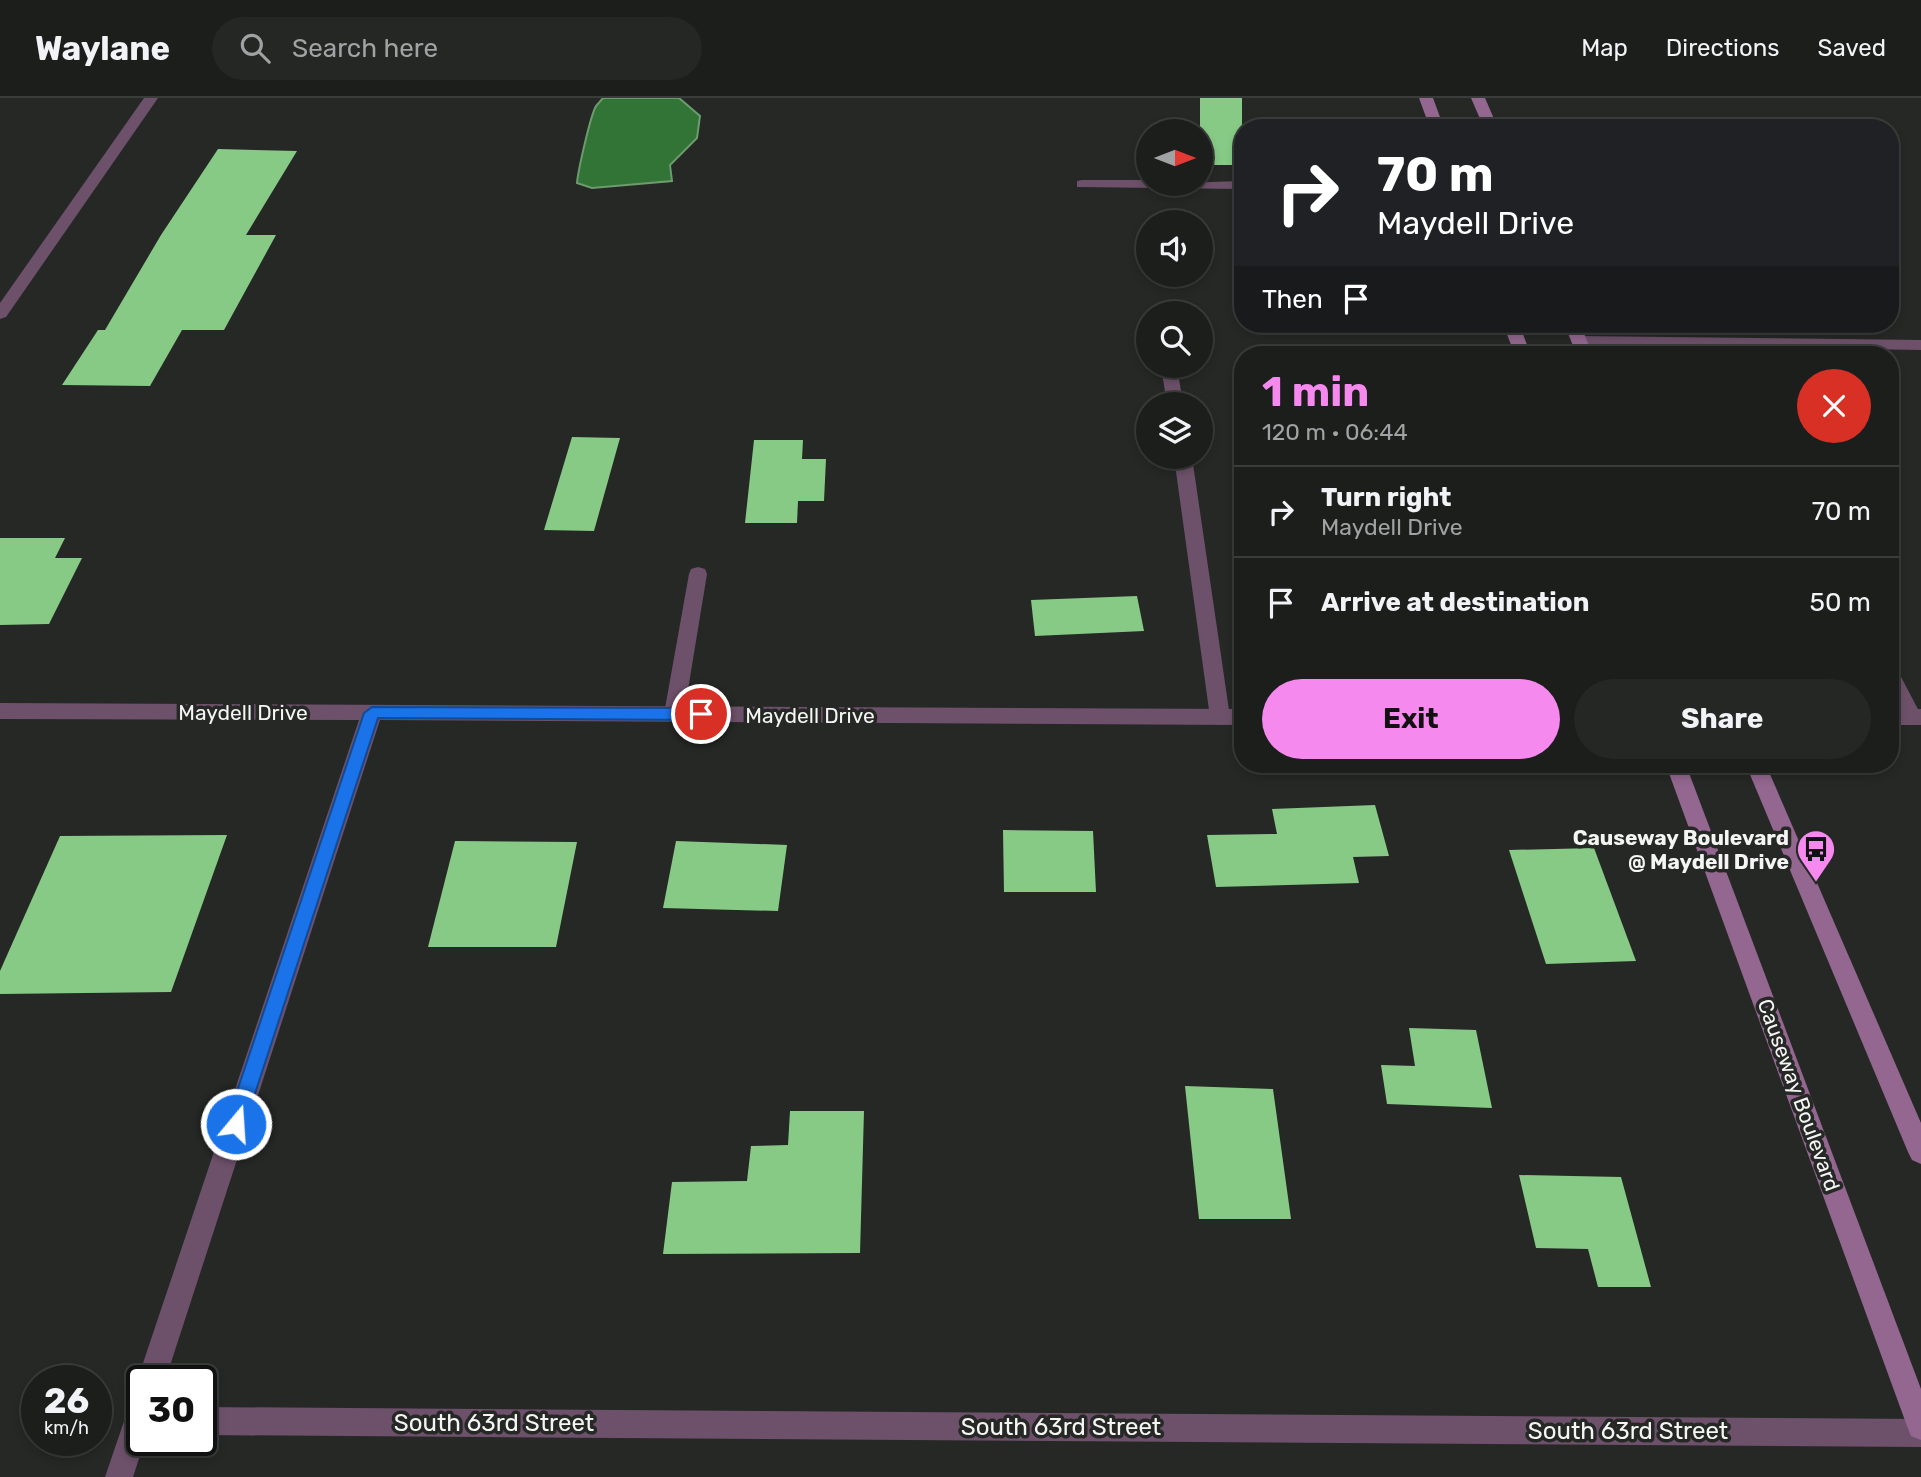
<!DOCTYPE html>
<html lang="en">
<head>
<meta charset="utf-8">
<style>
  body { margin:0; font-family:Rubik,sans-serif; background:#252725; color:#f1f3f6; height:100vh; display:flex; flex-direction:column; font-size:26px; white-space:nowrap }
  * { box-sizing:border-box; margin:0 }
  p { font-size:23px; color:#a0a2a3 }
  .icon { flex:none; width:38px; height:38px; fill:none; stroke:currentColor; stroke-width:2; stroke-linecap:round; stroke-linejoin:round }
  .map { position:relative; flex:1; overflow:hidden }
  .sheet { position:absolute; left:1234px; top:248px; width:665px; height:427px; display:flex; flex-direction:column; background:#1c1e1c; border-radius:28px; box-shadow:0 4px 10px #0003,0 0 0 2px #3a3c3b }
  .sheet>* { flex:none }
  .hud { position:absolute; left:1234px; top:21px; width:665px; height:214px; border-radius:28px; box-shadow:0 4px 10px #0003,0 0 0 2px #3a3c3b; background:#202124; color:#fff; overflow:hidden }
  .needle { width:46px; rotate:90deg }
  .fabs { position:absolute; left:1136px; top:21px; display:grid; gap:14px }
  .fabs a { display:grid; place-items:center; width:77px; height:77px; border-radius:50%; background:#1c1e1c; box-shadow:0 4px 10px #0003,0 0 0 2px #3a3c3b; font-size:35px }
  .speed { position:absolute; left:21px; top:1267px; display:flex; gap:14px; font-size:35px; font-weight:700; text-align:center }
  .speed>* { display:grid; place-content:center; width:91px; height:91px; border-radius:50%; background:#1c1e1c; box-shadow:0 4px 10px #0003,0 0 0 2px #3a3c3b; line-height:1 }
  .speed small { font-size:18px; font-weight:400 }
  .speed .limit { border:4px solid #111; border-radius:10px; background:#fff; color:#111 }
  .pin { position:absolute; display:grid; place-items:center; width:60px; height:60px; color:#fff; margin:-30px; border:4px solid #fff; border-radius:50%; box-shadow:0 2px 7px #0007 }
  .me { position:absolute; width:77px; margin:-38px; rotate:18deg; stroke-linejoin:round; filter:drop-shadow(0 0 5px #0008) }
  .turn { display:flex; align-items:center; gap:24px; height:147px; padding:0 28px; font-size:32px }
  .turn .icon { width:91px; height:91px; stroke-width:2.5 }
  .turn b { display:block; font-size:49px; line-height:60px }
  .then { display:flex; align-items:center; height:66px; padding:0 28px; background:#0003; gap:14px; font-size:26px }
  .round { display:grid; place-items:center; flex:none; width:74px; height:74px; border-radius:37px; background:#252725 }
  .head { display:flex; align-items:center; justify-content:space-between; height:119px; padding:0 28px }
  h1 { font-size:42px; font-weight:700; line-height:52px; color:#f589ee }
  .button { display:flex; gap:14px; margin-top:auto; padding:14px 28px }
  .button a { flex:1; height:80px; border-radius:42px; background:#f589ee; color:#111; font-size:28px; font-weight:700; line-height:80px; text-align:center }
  .button a+a { background:#252725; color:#f1f3f6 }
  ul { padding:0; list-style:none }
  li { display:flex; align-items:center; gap:21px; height:91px; padding:0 28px; border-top:2px solid #3a3c3b }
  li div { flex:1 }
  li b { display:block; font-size:26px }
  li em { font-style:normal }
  header { display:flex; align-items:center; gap:42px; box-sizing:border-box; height:98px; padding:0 35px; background:#1c1e1c; border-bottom:2px solid #3a3c3b }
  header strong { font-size:33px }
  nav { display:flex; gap:38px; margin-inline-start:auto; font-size:24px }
  .search { width:490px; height:63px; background:#252725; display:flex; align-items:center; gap:18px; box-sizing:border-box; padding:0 24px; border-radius:38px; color:#a0a2a3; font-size:26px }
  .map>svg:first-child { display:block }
</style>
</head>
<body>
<header>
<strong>Waylane</strong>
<div class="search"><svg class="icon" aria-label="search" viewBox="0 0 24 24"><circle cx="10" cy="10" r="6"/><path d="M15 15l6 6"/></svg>Search here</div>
<nav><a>Map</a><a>Directions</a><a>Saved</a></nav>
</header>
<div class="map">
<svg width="1921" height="1379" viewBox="0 0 1921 1379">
  <rect width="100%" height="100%" fill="#262826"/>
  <path fill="#327435" stroke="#6c9b6e" stroke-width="2" d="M603,0h76l21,18 -3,22 -27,27 2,16 -80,7 -15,-5c1,-12 13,-66 19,-77 0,0 7,-8 7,-8z"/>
  <g fill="#87ca86">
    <rect x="1200" y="0" width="42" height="67"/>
    <polygon points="218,51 297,53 246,137 276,137 224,232 182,232 150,288 62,287 98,232 105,232 161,137"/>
    <polygon points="572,339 620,340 594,433 544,432"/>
    <polygon points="754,342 803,342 802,361 826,361 824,403 798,403 797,425 745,425"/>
    <polygon points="0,440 65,440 55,460 82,460 49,526 0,527"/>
    <polygon points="1137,498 1144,533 1035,538 1031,502"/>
    <polygon points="1375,707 1389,758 1353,759 1359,785 1216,789 1207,737 1277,736 1272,711"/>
    <polygon points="1003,732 1093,733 1096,794 1004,794"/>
    <polygon points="227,737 171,894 0,896 0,873 60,738"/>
    <polygon points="455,743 577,744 556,849 428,849"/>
    <polygon points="676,743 787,747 778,813 663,810"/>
    <polygon points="1594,750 1636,863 1546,866 1509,752"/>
    <polygon points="1409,930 1476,932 1492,1010 1387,1006 1381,967 1415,968"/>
    <polygon points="1185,988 1273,991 1291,1121 1199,1121"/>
    <polygon points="790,1013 864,1013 860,1155 663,1156 672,1084 747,1083 751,1048 788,1047"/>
    <polygon points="1519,1077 1621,1079 1651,1189 1598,1189 1588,1151 1536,1150"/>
  </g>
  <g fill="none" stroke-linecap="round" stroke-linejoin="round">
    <g fill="#6d516a" fill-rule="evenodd">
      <polygon points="1082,82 1148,82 1148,86 1242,83 1242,91 1077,89 1077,83"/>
      <polygon points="1579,238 1921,242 1921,252 1573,246 1571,243"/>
      <polygon points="1161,268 1177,268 1183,306 1167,306"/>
      <polygon points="1174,359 1192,359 1230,619 1227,624 1220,627 1213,624 1210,619"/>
      <polygon points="698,469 705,471 707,476 684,616 681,621 674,624 667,621 664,616 689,476 691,471"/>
      <path d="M1890,570l7,2 3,5 21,40 -2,7 -7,3 -7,-3c-12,-21 -15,-30 -15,-54z"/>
    </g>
    <g fill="#6d516a" fill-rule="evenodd">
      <polygon points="144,0 158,0 6,219 0,221 0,205"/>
      <polygon points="0,605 1242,611 1242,627 380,622 165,1283 142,1283 142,1293 137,1283 359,622 0,621"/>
      <polygon points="142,1296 142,1342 145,1342 133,1379 105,1379 132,1300"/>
      <polygon points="201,1309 1921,1321 1921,1349 201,1337"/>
    </g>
    <rect fill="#6d516a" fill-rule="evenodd" x="1890" y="611" width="31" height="16"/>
    <g fill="#93678f" fill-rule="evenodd">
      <polygon points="1419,0 1433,0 1444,30 1430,30"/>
      <polygon points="1471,0 1485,0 1498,30 1484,30"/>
      <polygon points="1503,226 1519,226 1531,257 1515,257"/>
      <polygon points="1564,226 1580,226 1593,257 1577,257"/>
      <polygon points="1666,667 1686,667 1921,1291 1921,1342 1911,1338 1907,1328"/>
      <polygon points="1746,667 1766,667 1921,1025 1921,1066 1912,1062 1908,1054"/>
    </g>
  </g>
  <polygon fill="#1a73e8" stroke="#114b97" stroke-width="2" points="372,609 701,610 709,616 701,622 378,620 245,1026 242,1032 236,1035 229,1032 226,1026 364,615"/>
  <defs>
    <g id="bus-pin" transform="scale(2.0125)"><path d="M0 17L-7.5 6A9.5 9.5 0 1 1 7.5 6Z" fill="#f589ee" stroke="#262826"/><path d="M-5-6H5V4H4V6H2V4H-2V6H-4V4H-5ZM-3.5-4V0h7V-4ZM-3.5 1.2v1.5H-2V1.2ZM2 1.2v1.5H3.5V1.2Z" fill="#111"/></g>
  </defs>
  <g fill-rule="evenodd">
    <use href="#bus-pin" x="1816" y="751"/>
  </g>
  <g text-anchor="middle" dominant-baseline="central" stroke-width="7" stroke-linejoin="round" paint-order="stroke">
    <g font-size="21" fill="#f4f5f4" stroke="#262826">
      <text x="243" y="614">Maydell Drive</text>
      <text x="810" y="617">Maydell Drive</text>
      <text transform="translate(1799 997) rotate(70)">Causeway Boulevard</text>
    </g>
    <g font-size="21" font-weight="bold" fill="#f4f5f4" stroke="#262826" text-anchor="end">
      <text x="1789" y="739">Causeway Boulevard<tspan x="1789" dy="24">@ Maydell Drive</tspan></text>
    </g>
    <g font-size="24" fill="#f4f5f4" stroke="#262826">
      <text x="494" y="1325">South 63rd Street</text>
      <text x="1061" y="1329">South 63rd Street</text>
      <text x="1628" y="1333">South 63rd Street</text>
    </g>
  </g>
</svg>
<div class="fabs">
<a><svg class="needle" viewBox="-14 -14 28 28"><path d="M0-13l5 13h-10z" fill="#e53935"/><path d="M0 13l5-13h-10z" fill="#a0a2a3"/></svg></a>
<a><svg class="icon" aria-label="sound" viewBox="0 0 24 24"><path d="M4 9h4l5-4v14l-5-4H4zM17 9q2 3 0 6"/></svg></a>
<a><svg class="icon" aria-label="search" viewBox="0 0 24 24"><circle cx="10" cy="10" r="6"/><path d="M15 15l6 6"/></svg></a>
<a><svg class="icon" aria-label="layers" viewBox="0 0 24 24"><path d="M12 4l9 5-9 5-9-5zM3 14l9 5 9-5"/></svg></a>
</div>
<div class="speed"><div>26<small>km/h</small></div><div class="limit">30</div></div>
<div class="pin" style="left:701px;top:616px;background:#d93025"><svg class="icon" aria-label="arrive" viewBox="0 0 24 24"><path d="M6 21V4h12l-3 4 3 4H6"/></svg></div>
<svg class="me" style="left:236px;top:1026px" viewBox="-20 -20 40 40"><circle r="17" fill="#1a73e8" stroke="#fff" stroke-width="3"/><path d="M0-11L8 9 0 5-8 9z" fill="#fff"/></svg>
<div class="hud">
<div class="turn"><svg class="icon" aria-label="right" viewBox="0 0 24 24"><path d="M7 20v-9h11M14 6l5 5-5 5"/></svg><div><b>70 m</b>Maydell Drive</div></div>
<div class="then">Then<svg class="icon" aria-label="arrive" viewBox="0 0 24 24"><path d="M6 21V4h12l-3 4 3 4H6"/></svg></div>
</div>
<section class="sheet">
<div class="head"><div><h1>1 min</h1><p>120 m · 06:44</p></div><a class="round" style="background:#d93025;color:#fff"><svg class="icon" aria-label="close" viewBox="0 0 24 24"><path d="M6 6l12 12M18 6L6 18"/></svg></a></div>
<ul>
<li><svg class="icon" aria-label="right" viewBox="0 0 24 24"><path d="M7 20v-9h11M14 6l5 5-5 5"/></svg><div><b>Turn right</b><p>Maydell Drive</p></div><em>70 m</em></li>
<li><svg class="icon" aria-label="arrive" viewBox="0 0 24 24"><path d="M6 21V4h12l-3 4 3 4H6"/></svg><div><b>Arrive at destination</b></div><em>50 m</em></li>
</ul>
<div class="button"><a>Exit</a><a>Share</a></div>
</section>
</div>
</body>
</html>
